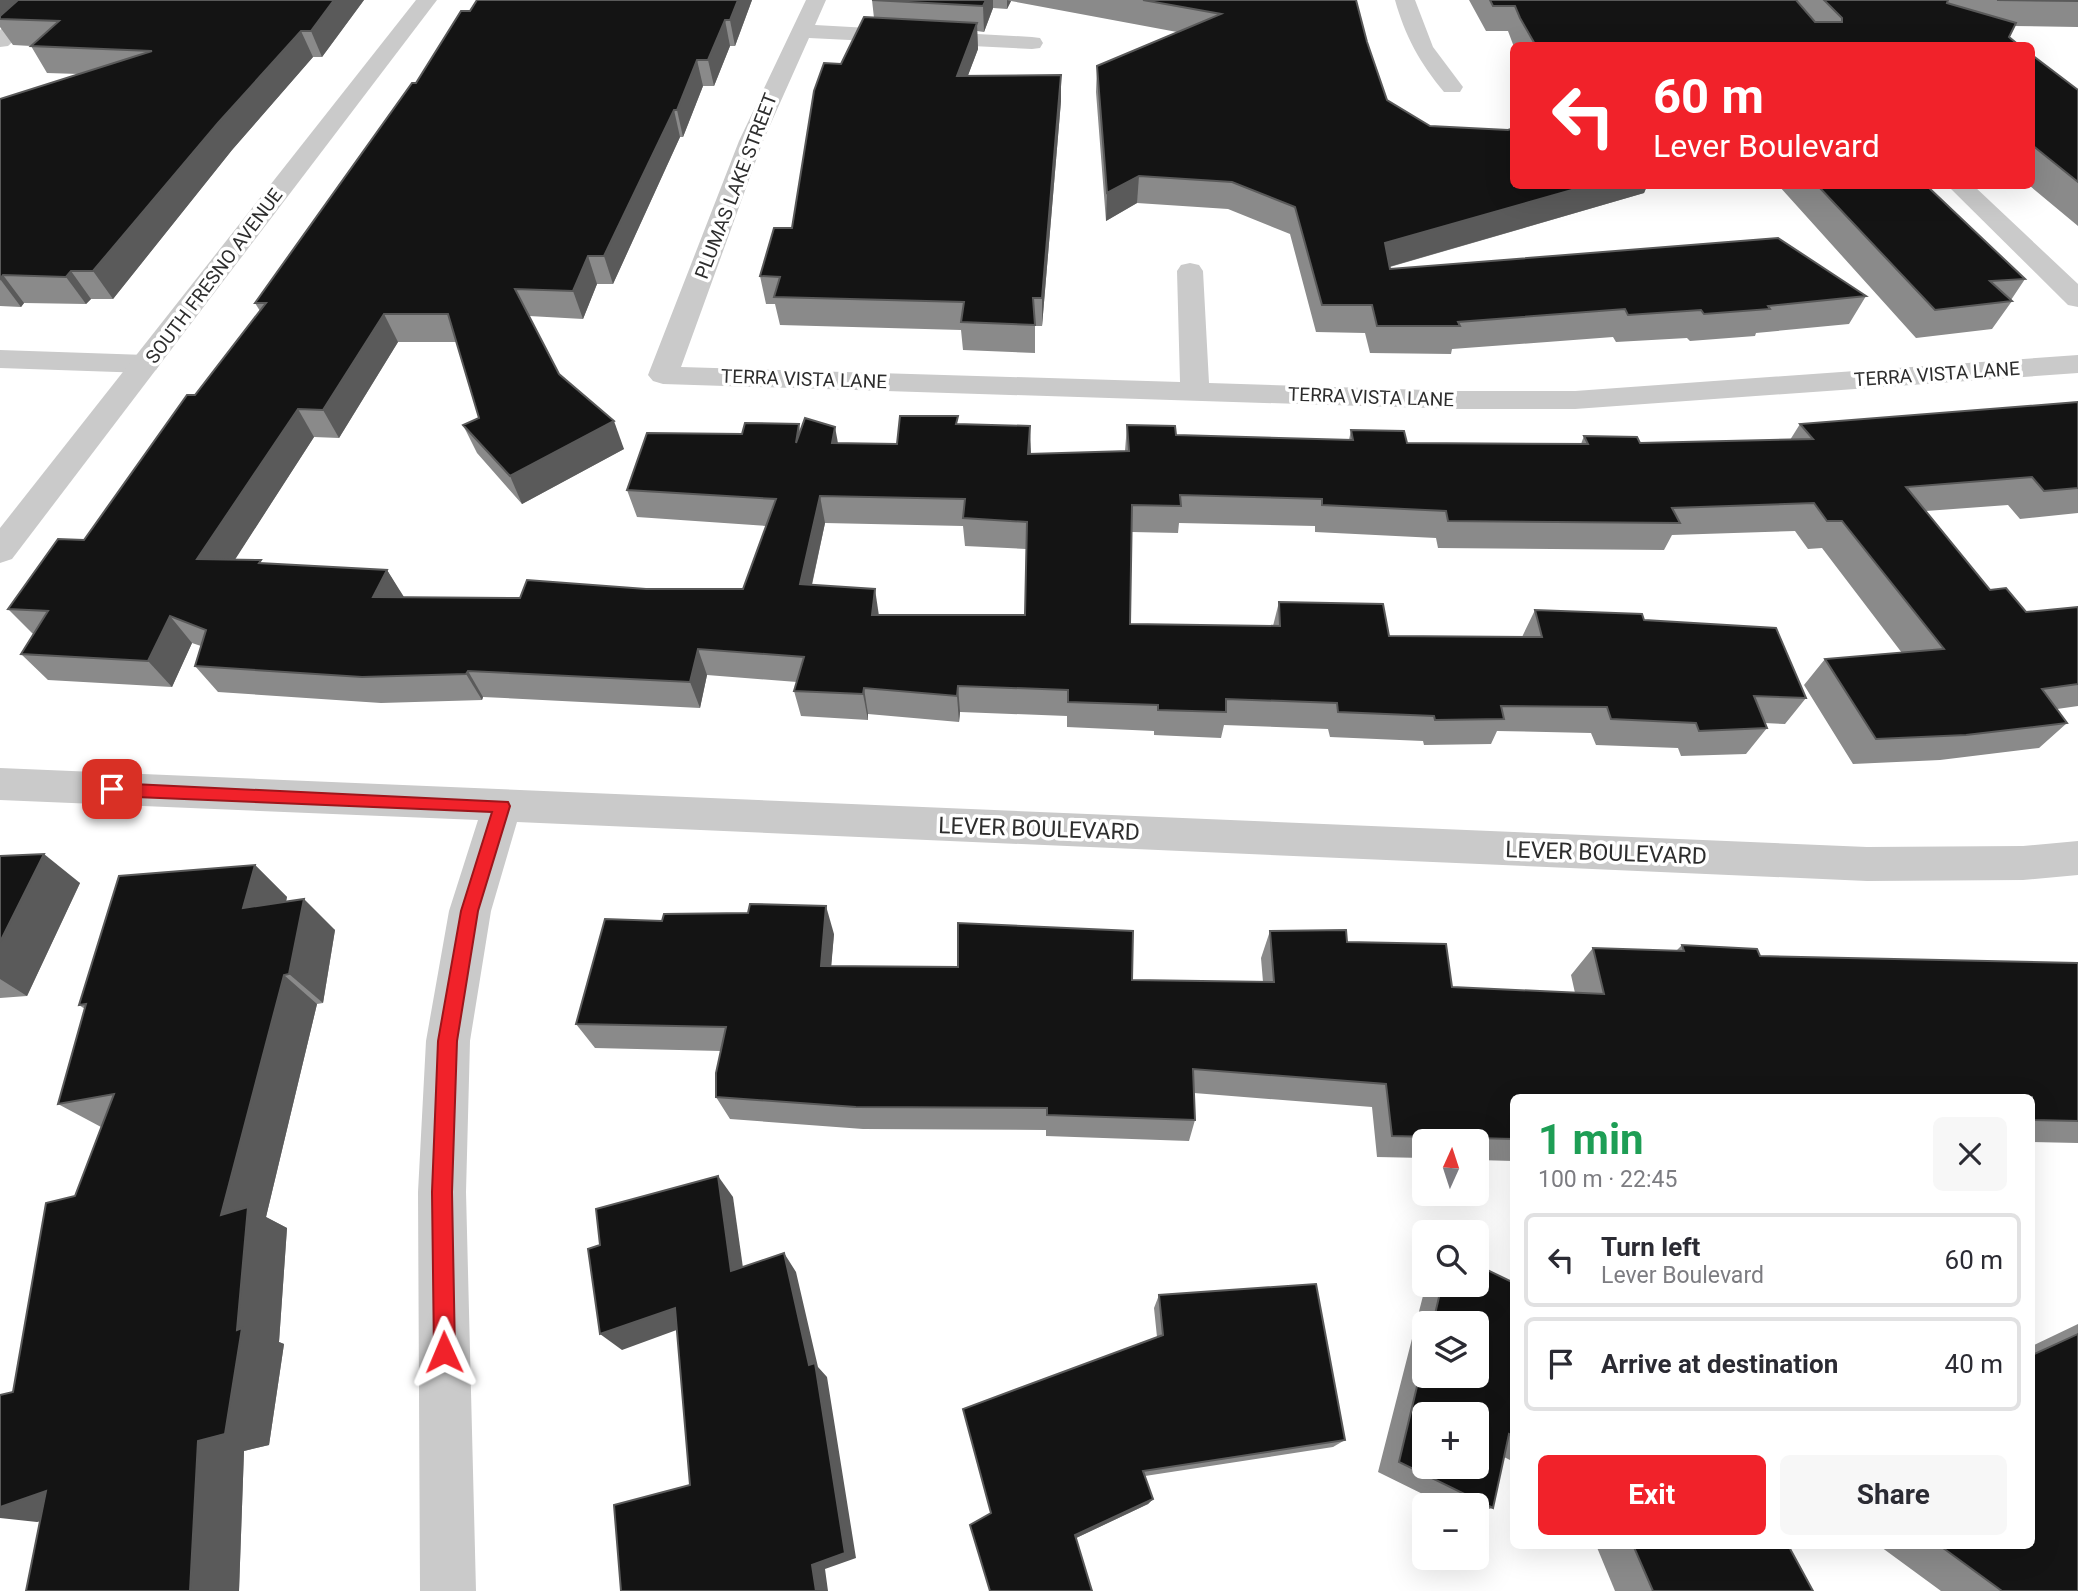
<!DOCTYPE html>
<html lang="en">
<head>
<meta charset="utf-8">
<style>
  body { margin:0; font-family:Roboto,sans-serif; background:#f7f7f7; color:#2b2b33; height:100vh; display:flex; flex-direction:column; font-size:26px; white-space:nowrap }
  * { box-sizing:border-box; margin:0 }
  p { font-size:23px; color:#7c7c81 }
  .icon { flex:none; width:38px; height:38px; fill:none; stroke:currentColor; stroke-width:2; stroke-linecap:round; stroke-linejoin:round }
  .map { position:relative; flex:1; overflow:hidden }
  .side { position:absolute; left:1510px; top:1094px; width:525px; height:455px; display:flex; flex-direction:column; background:#fff; border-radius:10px; box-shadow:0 7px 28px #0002 }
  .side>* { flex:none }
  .top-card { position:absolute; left:1510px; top:42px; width:525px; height:147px; border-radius:10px; box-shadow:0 7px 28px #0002; background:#f1222a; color:#fff; overflow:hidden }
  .needle { width:46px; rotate:3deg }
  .fabs { position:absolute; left:1412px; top:1129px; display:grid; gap:14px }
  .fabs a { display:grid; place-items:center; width:77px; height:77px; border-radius:10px; background:#fff; box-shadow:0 7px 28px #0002; font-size:35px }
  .pin { position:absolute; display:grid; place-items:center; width:60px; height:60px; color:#fff; margin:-30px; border-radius:14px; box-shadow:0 4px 10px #0006 }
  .me { position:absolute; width:77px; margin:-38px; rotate:359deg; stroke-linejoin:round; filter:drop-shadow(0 0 5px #0008) }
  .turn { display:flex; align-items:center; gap:24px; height:147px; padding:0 28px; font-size:32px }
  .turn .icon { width:91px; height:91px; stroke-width:2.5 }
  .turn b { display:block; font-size:49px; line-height:60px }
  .round { display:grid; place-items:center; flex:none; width:74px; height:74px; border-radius:10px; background:#f7f7f7 }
  .overview { display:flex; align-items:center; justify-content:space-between; height:119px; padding:0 28px }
  h1 { font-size:42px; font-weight:700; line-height:52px; color:#1e9e55 }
  .cta { display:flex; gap:14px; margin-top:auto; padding:14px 28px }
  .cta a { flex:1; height:80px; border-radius:10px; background:#f1222a; color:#fff; font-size:28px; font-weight:700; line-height:80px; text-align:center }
  .cta a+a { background:#f7f7f7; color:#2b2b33 }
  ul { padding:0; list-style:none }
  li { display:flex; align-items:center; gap:21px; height:94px; margin:0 14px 10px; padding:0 14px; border:4px solid #e1e1e2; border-radius:10px }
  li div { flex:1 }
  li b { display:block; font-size:26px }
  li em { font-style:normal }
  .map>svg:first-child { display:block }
</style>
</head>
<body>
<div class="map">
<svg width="2078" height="1591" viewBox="0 0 2078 1591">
  <rect width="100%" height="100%" fill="#fff"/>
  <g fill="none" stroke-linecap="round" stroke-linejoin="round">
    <g fill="#cacaca" fill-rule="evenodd">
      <polygon points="36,0 59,0 8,46 0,47 0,30"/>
      <polygon points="806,0 826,0 815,25 1032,37 1040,38 1043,43 1040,48 1032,49 809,38 763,141 681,367 1180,382 1177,271 1181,265 1190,263 1199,265 1203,271 1209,383 1458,391 1575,391 2078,355 2078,373 1575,409 1458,409 663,384 653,381 648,375 739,141"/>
      <path d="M1395,0h20l18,47 30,40 -3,5h-16c-24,-29 -39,-56 -49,-92z"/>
      <polygon points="1948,186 1974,186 2078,284 2078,307 2068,305"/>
      <polygon points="0,350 146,355 156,358 160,364 156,370 146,373 0,368"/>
      <polygon points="0,768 1867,847 2023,846 2078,841 2078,875 2023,880 1867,881 517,822 491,911 470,1041 466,1192 476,1591 420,1591 418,1192 426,1041 449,911 478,820 0,800"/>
    </g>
    <polygon fill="#cacaca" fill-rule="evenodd" points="416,0 437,0 12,559 0,563 0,528"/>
  </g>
  <g fill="#8a8a8a" fill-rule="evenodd">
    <polygon points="0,0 364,0 322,57 313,57 232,150 113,299 91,299 86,304 24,303 21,307 0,306 0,99 79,74 47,73 31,46 13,45 0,27"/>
    <path d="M477,0h275l-17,46h-5l-16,40h-11l-20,51h-3l-67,147h-16l-14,35 -54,-3 30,58 65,75 -102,55 -45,-51 -14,-28 16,-7 -22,-76h-59l-59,96 -25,-1 -79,122 29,4 123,7 16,27 117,1 126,-9h97l23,-63 -129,-9 -10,-27 115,-56 57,-10 1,7 38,12 59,1 61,-20 73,30 94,-3 2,-26 49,10 173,5 2,-10 56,13 174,1 3,-8 56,7 150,-3 10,-16 278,-22v111l-58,6 -12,-14 -82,6 64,79 36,22 52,-5v99l-21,3 10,14 -28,25 -99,12 -87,4 -49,-79 21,-26 77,-6 -80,-105 -14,1 -13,-18 -123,4 -8,15 -226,-2 -2,-10 -121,-6v-6l-136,-3 -1,10 -46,-1 -2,92 143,2 6,-24 110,34 133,1 13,-27 109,10 162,78 -21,26 -21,-1 3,5 -21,26 -65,2 -3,-8 -82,-3 -5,-12 -94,-2 -6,13 -67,1 -1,-4 -93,-4 -2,-8 -104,-4 -3,13 -67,-3v-4l-87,-4v-11l-107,-4 -1,10 -91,-8v6l-67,-4 -7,-25 3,-9 -90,-7 -7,33 -217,-11 -1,3 -101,3 -163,-11 -23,-26 6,-20 -9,-3 -20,44 -124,-7 -27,-26 12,-20 -25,-25 76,-69 176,-229 -5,-8zM825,523l138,3 2,20 61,3 -1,66h-146l-67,-30z"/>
    <polygon points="872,0 1356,0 1367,42 1387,100 1514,186 1647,186 1644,193 1390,267 1390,269 1866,296 1849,324 1756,333 1755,336 1690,341 1687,338 1616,342 1613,337 1452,349 1451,354 1370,353 1365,333 1316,332 1290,234 1228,209 1137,203 1106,221 1096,92 1097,66 1177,32 1011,1 1007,9 993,8 984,32 977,31 978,49 968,75 1061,75 1061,101 1042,326 1035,326 1035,353 963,350 961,330 780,325 775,304 766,304 760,276 792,228 874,18"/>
    <polygon points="1469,0 2078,0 2078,27 2014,26 2009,37 2020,46 1514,46 1514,47 1508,31 1486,31"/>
    <polygon points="2032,55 2078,90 2078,226 2030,186 2032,186"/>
    <polygon points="1779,186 1927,186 2025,279 2011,300 2012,301 1992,329 1916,338"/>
    <polygon points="0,856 80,883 27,996 0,998"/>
    <polygon points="255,865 287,897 286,902 335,930 323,1003 317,1004 266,1217 287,1228 279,1342 284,1344 269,1445 244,1451 239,1591 26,1591 40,1521 37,1522 13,1392 75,1196 101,1127 58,1104 85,1009 79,1005"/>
    <polygon points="1270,931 1347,942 1452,987 1575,993 1571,975 1593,948 1676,951 1682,945 1760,956 2078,963 2078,1143 2032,1142 2032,1097 1514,1097 1514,1161 1477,1160 1477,1141 1424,1141 1424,1158 1377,1157 1372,1107 1194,1093 1195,1120 1189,1141 1046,1136 1046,1130 863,1129 730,1119 716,1097 721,1051 595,1048 576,1024 834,934 831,966 1132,980 1263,982 1261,958"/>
    <path d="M1514,1283v179l-10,-5 -11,51 -16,4v-7h-32l-67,-33 48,-188h51zM1424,1323h53l-53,53z"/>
    <polygon points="1159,1295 1345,1440 1333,1447 1145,1476 1153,1499 1148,1504 1076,1538 991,1513 1157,1337 1154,1308"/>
    <polygon points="2078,1324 2078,1591 1941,1591 1881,1547 1882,1545 2032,1545 2032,1346"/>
    <polygon points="1596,1545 1788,1545 1813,1591 1615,1591"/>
  </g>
  <g fill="#5a5a5a">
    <polygon points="0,0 32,0 0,19"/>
    <polygon points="334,0 364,0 322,57 311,31"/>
    <polygon points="738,0 752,0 735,46 730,20"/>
    <polygon points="986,0 993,0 993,8 984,32 983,6"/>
    <polygon points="1007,0 1011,1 1007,9"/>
    <polygon points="725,20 730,46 714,86 708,60"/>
    <polygon points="977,23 978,49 958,102 957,76"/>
    <polygon points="301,31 313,57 232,150 113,299 93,271 218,123"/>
    <polygon points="697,60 703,86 683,137 677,110"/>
    <polygon points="1061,75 1061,101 1042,326 1042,298"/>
    <polygon points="674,110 680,137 613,284 604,256"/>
    <polygon points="1139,176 1137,203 1106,221 1107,193"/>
    <polygon points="1586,186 1647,186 1644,193 1378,270 1385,243"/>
    <polygon points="588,256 597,284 583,319 573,291"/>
    <polygon points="71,271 91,299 86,304 66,277"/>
    <polygon points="3,275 24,303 21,307 0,279"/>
    <polygon points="384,314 398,342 339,438 323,410"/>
    <polygon points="298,409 314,437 218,586 197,559"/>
    <polygon points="614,421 624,449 522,504 510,476"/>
    <polygon points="1030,426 1031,453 1028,482 1028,454"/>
    <polygon points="835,427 840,454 832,443"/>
    <polygon points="820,496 825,523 806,611 800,584"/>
    <polygon points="387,570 404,597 390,624 373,597"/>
    <polygon points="875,589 879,616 872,615"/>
    <polygon points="170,616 192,643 172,687 148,661"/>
    <polygon points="698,649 707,675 700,708 690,682"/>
    <polygon points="468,671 483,697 482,700 466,674"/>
    <polygon points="958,686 960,712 959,722 957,696"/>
    <polygon points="864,688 868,714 868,720 863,694"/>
    <polygon points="44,854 80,883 27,996 0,979 0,942"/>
    <polygon points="255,865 287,897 277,939 243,908"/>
    <polygon points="304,899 335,930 323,1003 289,974"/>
    <polygon points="826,906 834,934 829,992 821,966"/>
    <polygon points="284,975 317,1004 266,1217 287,1228 279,1342 284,1344 269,1445 244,1451 239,1591 190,1591 198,1441 237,1330 221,1215"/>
    <polygon points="718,1176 733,1197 746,1289 731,1271"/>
    <polygon points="784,1253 796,1272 818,1367 827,1377 856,1558 825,1569 828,1591 816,1591 812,1565 809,1365"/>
    <polygon points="675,1308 693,1324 622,1350 600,1334"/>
    <polygon points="46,1491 102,1499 37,1522 0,1518 0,1507"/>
    <polygon points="1153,1499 1148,1504 1074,1539 1075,1535"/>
  </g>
  <g fill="#141414" stroke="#5a5a5a" stroke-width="2" fill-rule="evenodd">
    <polygon points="18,0 334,0 311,31 301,31 218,123 93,271 71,271 66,277 3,275 0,279 0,99 152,51 31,46 59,21 0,19 0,16"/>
    <path d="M477,0h261l-8,20h-5l-17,40h-11l-20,50h-3l-70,146h-16l-15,35 -58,-2 44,85 55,47 -104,55 -47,-51 16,-7 -31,-104h-64l-61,96 -25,-1 -101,150 64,1 -2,3 128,7 -14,27 147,1 7,-18 119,9h97l33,-90 -149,-9 20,-57 95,1 3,-11 54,1 -3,19 9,-25 30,9 -3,16 65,1 3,-28h58l-2,8 74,2 -2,28 101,-3 -2,-26 48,1 1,9 177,5 -2,-10 53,1 3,12 181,1 -4,-8 53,1 3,6 173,-4 -13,-15 278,-22v86l-34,3 -12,-14 -126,10 84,103 16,-2 20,24 52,-5v77l-36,5 25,34 -101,12 -90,4 -51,-80 119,-10 -102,-128h-15l-13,-18 -142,5 8,15 -232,-2 -2,-10 -124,-6v-6l-142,-4 1,11 -49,-1 -2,119 150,2 -1,-24 104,2 6,32 153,1 -7,-27 107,4 2,6 132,8 30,70 -52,-2 13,32 -68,3 -3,-8 -85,-4 -4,-12 -106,-1 3,13 -69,1 -1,-4 -96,-4 -1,-9 -111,-4v13l-68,-2v-5l-90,-3v-12l-110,-4 -1,10 -93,-8 -1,6 -69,-3 10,-34 -106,-8 -8,33 -222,-11 -2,3 -104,3 -167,-11 11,-36 -36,-14 -22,45 -127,-7 27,-43 -40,-2 50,-70 26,1 103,-145h8l71,-92h-11l157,-220h4l45,-72h9zM820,496l145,3 -2,19 64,4 -2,93h-153l3,-26 -75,-5z"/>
    <polygon points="872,0 986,0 983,6"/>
    <polygon points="1143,0 1356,0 1367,42 1387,100 1430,126 1508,130 1514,128 1514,186 1586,186 1385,243 1390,269 1778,238 1866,296 1768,306 1770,309 1704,314 1701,310 1628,315 1625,309 1458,322 1460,326 1377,326 1372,305 1322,305 1295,207 1232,182 1139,176 1107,193 1097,66 1221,14"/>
    <polygon points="1490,0 1796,0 1815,22 1842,22 1842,18 1824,0 1948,0 1947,3 2016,23 2009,37 2020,46 1687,46 1686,44 1685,46 1536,46 1520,18 1515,6 1493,6"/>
    <polygon points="1997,0 2078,0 2078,1"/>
    <polygon points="864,17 977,23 957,76 1061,75 1042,298 1033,298 1035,325 961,322 964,302 774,297 780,277 760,276 774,228 792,228 814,91 824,63 841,64"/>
    <polygon points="2032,55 2078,90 2078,182 2032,145"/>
    <polygon points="1818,186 1927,186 2025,279 1990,281 2012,301 1935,310"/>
    <polygon points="44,854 0,942 0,856"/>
    <polygon points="255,865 243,908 304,899 289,974 284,975 221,1215 248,1207 237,1330 242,1328 225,1434 198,1441 190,1591 26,1591 46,1491 0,1507 0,1395 13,1392 46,1203 75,1196 114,1094 58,1104 86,1004 79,1005 119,876"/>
    <polygon points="750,904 826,906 821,966 958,967 958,923 1133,931 1132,980 1274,982 1270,931 1346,930 1347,942 1446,944 1452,987 1604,994 1593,948 1684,951 1682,945 1757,949 1760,956 2078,963 2078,1121 2032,1120 2032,1097 1514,1097 1514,1139 1392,1136 1386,1084 1193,1069 1195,1120 1047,1115 1047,1108 856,1107 716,1097 716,1073 726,1027 576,1024 605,919 662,921 664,914 748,913"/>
    <polygon points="718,1176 731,1271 784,1253 809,1365 815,1363 845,1553 812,1565 816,1591 621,1591 614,1505 690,1485 675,1308 600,1334 588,1249 600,1245 596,1209"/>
    <path d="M1477,1265l37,18v154l-5,-3 -16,74 -94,-46 25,-105v19h53v-53h-44l9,-39h35zM1424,1414h53v52h-53z"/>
    <polygon points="1316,1284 1345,1440 1143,1471 1153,1499 1075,1535 1092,1591 990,1591 970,1525 991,1513 963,1409 1163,1335 1159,1295"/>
    <polygon points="2078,1334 2078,1591 2002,1591 1939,1545 2032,1545 2032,1355"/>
    <polygon points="1633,1545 1788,1545 1813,1591 1653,1591"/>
  </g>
  <polygon fill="#f1222a" stroke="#9d161b" stroke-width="2" points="112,783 508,802 510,806 478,911 457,1041 452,1192 455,1352 452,1359 444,1362 437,1359 434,1352 432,1192 438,1041 461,911 492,812 112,796 104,789"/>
  <g text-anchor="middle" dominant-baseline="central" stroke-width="7" stroke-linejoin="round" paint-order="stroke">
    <g font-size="19" fill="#2d2d2d" stroke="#fff">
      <text transform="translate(736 186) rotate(-69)">PLUMAS LAKE STREET</text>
      <text transform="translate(214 276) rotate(-53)">SOUTH FRESNO AVENUE</text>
      <text transform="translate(1937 374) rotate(-4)">TERRA VISTA LANE</text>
      <text transform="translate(804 379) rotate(2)">TERRA VISTA LANE</text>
      <text transform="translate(1371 397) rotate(2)">TERRA VISTA LANE</text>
    </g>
    <g font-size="23" fill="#2d2d2d" stroke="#fff">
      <text transform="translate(1039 829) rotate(2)">LEVER BOULEVARD</text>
      <text transform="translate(1606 853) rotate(2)">LEVER BOULEVARD</text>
    </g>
  </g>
</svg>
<div class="fabs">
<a><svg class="needle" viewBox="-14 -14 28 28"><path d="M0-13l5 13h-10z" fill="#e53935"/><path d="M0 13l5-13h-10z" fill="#7c7c81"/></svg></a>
<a><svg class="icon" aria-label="search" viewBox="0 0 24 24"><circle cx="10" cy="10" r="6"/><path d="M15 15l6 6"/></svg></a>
<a><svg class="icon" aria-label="layers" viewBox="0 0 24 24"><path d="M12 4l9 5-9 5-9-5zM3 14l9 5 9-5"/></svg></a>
<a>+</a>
<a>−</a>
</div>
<div class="pin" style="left:112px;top:789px;background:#d93025"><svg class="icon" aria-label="arrive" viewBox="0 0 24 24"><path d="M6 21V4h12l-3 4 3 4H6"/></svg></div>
<svg class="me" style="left:444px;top:1352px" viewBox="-20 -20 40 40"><path d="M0-17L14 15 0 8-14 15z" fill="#f1222a" stroke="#fff" stroke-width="4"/></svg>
<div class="top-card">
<div class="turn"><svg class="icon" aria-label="left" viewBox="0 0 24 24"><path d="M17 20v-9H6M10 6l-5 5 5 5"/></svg><div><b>60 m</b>Lever Boulevard</div></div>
</div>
<section class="side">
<div class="overview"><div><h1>1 min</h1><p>100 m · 22:45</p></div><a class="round"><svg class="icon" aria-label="close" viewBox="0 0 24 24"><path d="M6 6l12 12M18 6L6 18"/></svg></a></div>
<ul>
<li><svg class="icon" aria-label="left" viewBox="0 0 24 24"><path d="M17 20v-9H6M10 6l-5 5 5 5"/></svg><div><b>Turn left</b><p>Lever Boulevard</p></div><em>60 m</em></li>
<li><svg class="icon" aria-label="arrive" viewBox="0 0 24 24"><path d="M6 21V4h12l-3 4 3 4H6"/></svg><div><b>Arrive at destination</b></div><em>40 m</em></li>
</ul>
<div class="cta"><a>Exit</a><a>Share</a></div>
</section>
</div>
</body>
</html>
